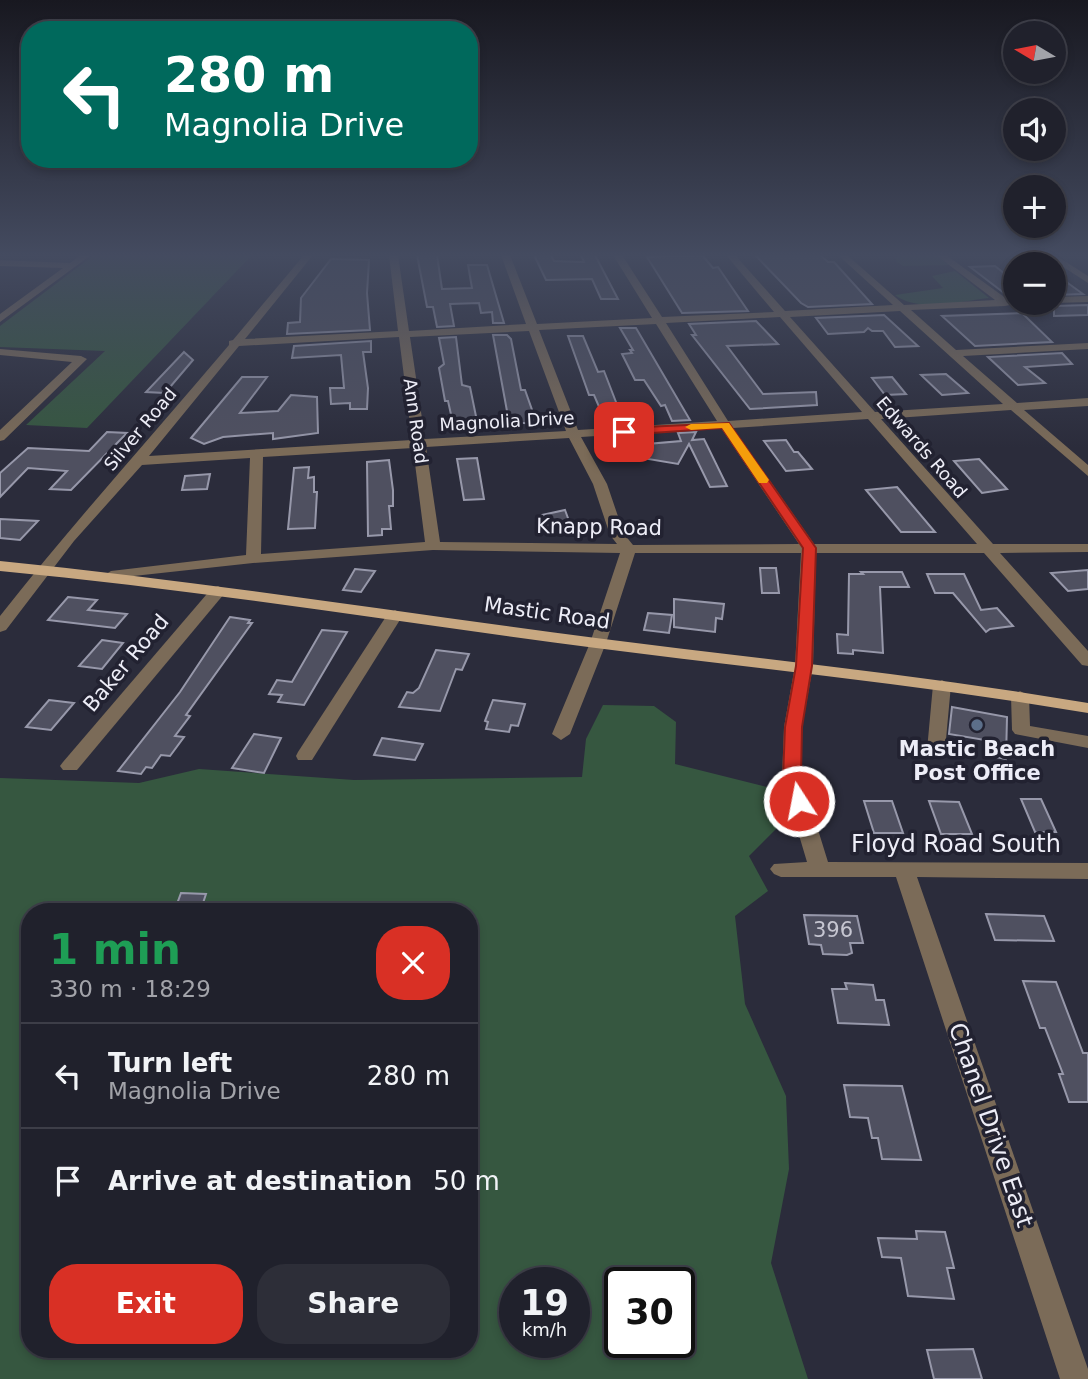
<!DOCTYPE html>
<html lang="en">
<head>
<meta charset="utf-8">
<style>
  body { margin:0; font-family:"DejaVu Sans",sans-serif; background:#2d2e38; color:#f1f3f6; height:100vh; display:flex; flex-direction:column; font-size:26px; white-space:nowrap }
  * { box-sizing:border-box; margin:0 }
  p { font-size:23px; color:#a2a3a9 }
  .icon { flex:none; width:38px; height:38px; fill:none; stroke:currentColor; stroke-width:2; stroke-linecap:round; stroke-linejoin:round }
  .map { position:relative; flex:1; overflow:hidden }
  .drawer { position:absolute; left:21px; top:903px; width:457px; height:455px; display:flex; flex-direction:column; background:#20212c; border-radius:28px; box-shadow:0 4px 10px #0003,0 0 0 2px #3d3e48 }
  .drawer>* { flex:none }
  .banner { position:absolute; left:21px; top:21px; width:457px; height:147px; border-radius:28px; box-shadow:0 4px 10px #0003,0 0 0 2px #3d3e48; background:#00695c; color:#fff; overflow:hidden }
  .needle { width:46px; rotate:280deg }
  .buttons { position:absolute; left:1003px; top:21px; display:grid; gap:14px }
  .buttons a { display:grid; place-items:center; width:63px; height:63px; border-radius:50%; background:#20212c; box-shadow:0 4px 10px #0003,0 0 0 2px #3d3e48; font-size:35px }
  .speed { position:absolute; left:499px; top:1267px; display:flex; gap:14px; font-size:35px; font-weight:700; text-align:center }
  .speed>* { display:grid; place-content:center; width:91px; height:91px; border-radius:50%; background:#20212c; box-shadow:0 4px 10px #0003,0 0 0 2px #3d3e48; line-height:1 }
  .speed small { font-size:18px; font-weight:400 }
  .speed .limit { border:4px solid #111; border-radius:10px; background:#fff; color:#111 }
  .pin { position:absolute; display:grid; place-items:center; width:60px; height:60px; color:#fff; margin:-30px; border-radius:14px; box-shadow:0 4px 10px #0006 }
  .me { position:absolute; width:77px; margin:-38px; rotate:349deg; stroke-linejoin:round; filter:drop-shadow(0 0 5px #0008) }
  .turn { display:flex; align-items:center; gap:24px; height:147px; padding:0 28px; font-size:32px }
  .turn .icon { width:91px; height:91px; stroke-width:2.5 }
  .turn b { display:block; font-size:49px; line-height:60px }
  .round { display:grid; place-items:center; flex:none; width:74px; height:74px; border-radius:28px; background:#2d2e38 }
  .summary { display:flex; align-items:center; justify-content:space-between; height:119px; padding:0 28px }
  h1 { font-size:42px; font-weight:800; line-height:52px; color:#1e9e55 }
  .primary-button { display:flex; gap:14px; margin-top:auto; padding:14px 28px }
  .primary-button a { flex:1; height:80px; border-radius:28px; background:#d93025; color:#fff; font-size:28px; font-weight:800; line-height:80px; text-align:center }
  .primary-button a+a { background:#2d2e38; color:#f1f3f6 }
  ul { padding:0; list-style:none }
  li { display:flex; align-items:center; gap:21px; height:105px; padding:0 28px; border-top:2px solid #3d3e48 }
  li div { flex:1 }
  li b { display:block; font-size:26px }
  li em { font-style:normal }
  .map>svg:first-child { display:block }
</style>
</head>
<body>
<div class="map">
<svg width="1088" height="1379" viewBox="0 0 1088 1379">
  <rect width="100%" height="100%" fill="#2b2c3b"/>
  <g fill="#365740" fill-rule="evenodd">
    <polygon points="94,255 252,255 87,428 26,425 105,351 0,347 0,326"/>
    <polygon points="897,255 935,255 949,265 903,266 896,261"/>
    <path d="M955,271l34,27c-28,3 -71,15 -94,-3l48,-7 -11,-12z"/>
    <path d="M603,705l51,1 22,16 -1,42 100,25 7,34 -33,33 19,35 -33,25 10,88 41,92 3,73 -18,94 37,116h-808v-601l139,5 60,-14 155,11 228,-3 4,-38zM30,912h439v437h-439zM514,1283h60v59h-60zM620,1283h59v59h-59z"/>
  </g>
  <g fill="#4f5060" stroke="#9798aa" stroke-width="2">
    <polygon points="417,255 437,255 442,289 472,288 468,265 487,265 504,323 493,323 492,312 481,313 479,303 450,304 454,326 437,327 433,307 427,307"/>
    <polygon points="534,255 551,255 554,261 580,262 584,262 581,255 595,255 618,299 601,299 592,279 546,280"/>
    <polygon points="702,255 713,268 718,267 748,311 682,313 647,257"/>
    <polygon points="755,255 820,255 828,262 834,262 872,304 808,307 801,303"/>
    <polygon points="331,259 369,260 367,293 370,330 287,334 288,323 300,322 301,298"/>
    <polygon points="995,266 1015,282 1015,296 1008,296 970,267"/>
    <polygon points="1054,273 1083,294 1054,295"/>
    <polygon points="1088,305 1088,315 1054,316 1054,306"/>
    <polygon points="1022,313 1052,342 975,346 942,316"/>
    <polygon points="884,315 918,346 895,347 883,331 872,331 868,328 864,332 828,334 816,318"/>
    <polygon points="756,321 778,344 727,346 763,394 816,392 817,405 750,409 692,335 696,335 689,324"/>
    <polygon points="620,328 636,328 690,420 672,421 665,405 661,406 644,380 635,380 622,354 632,353 630,350 633,350"/>
    <polygon points="493,335 507,335 511,339 521,390 525,390 537,424 509,422"/>
    <polygon points="568,336 583,336 598,372 604,371 621,415 603,416 594,395 589,395"/>
    <polygon points="456,337 462,385 470,387 478,426 454,428 448,401 445,401 439,368 444,364 439,338"/>
    <polygon points="371,341 371,352 363,352 368,388 367,409 350,409 350,403 331,404 330,388 344,388 341,355 292,358 294,346"/>
    <polygon points="184,352 193,360 165,393 146,392"/>
    <polygon points="1062,353 1072,364 1025,367 1045,383 1018,385 988,357"/>
    <polygon points="946,374 968,393 942,395 921,375"/>
    <polygon points="242,377 267,377 240,413 278,411 291,395 317,397 318,433 273,439 273,433 223,437 204,444 191,438"/>
    <polygon points="892,377 906,394 885,395 872,378"/>
    <polygon points="107,432 127,433 71,490 50,489 67,471 28,468 0,497 0,473 28,448 89,451"/>
    <polygon points="696,432 692,440 704,439 727,486 710,487 689,444 678,464 612,453 612,447 681,441 678,433"/>
    <polygon points="786,440 794,452 798,452 812,469 786,471 764,441"/>
    <polygon points="477,458 484,499 464,500 457,459"/>
    <polygon points="979,459 1007,489 982,493 954,461"/>
    <polygon points="389,460 393,490 393,506 389,506 391,529 382,529 382,535 368,536 367,462"/>
    <polygon points="309,467 308,478 314,477 314,492 317,492 315,528 288,529 294,468"/>
    <polygon points="210,474 207,489 182,490 185,476"/>
    <polygon points="897,487 935,532 901,532 866,490"/>
    <polygon points="565,510 572,529 547,529 542,515"/>
    <polygon points="0,519 38,521 20,540 0,538"/>
    <polygon points="760,568 776,568 779,593 762,593"/>
    <polygon points="355,569 375,571 361,592 343,590"/>
    <polygon points="1088,570 1088,589 1068,591 1051,573"/>
    <polygon points="861,572 902,572 909,587 880,587 883,653 853,650 853,654 838,653 837,634 848,635 849,574 863,574"/>
    <polygon points="927,574 964,574 981,610 997,608 1013,626 990,629 986,632 953,593 935,593"/>
    <polygon points="68,597 97,600 88,610 127,614 115,628 48,620"/>
    <polygon points="674,599 724,604 722,619 716,618 715,632 674,627"/>
    <polygon points="648,613 672,615 669,633 644,630"/>
    <polygon points="230,617 250,620 248,623 252,623 186,715 190,716 175,736 184,737 170,756 161,755 152,768 146,767 141,774 118,771 180,692"/>
    <polygon points="322,630 347,632 304,705 278,702 282,695 269,694 277,680 292,682"/>
    <polygon points="102,640 123,643 102,669 79,666"/>
    <polygon points="436,650 469,654 462,670 456,669 440,711 399,707 407,692 413,693 419,688"/>
    <polygon points="49,700 74,703 51,730 26,727"/>
    <polygon points="493,700 525,704 518,726 511,725 509,732 486,729 488,722 485,721"/>
    <polygon points="952,707 1007,717 1006,759 985,755 985,740 949,734"/>
    <polygon points="254,734 281,738 264,773 232,768"/>
    <polygon points="382,738 423,744 415,760 374,755"/>
    <polygon points="1021,799 1041,799 1056,832 1035,832"/>
    <polygon points="864,801 892,801 903,833 874,833"/>
    <polygon points="929,801 959,802 972,834 941,834"/>
    <polygon points="181,893 206,894 200,912 174,912"/>
    <polygon points="986,914 1044,916 1054,941 995,940"/>
    <polygon points="804,915 857,916 863,943 850,943 852,953 847,955 823,954 821,945 809,944"/>
    <polygon points="1023,981 1056,982 1083,1053 1088,1053 1088,1102 1069,1102 1059,1074 1063,1074 1045,1028 1040,1028"/>
    <polygon points="845,983 873,985 876,1000 884,1000 889,1025 838,1023 832,989 847,989"/>
    <polygon points="844,1085 902,1086 921,1160 882,1159 878,1138 872,1138 868,1118 850,1117"/>
    <polygon points="916,1231 945,1232 954,1268 947,1268 954,1299 908,1296 901,1258 882,1257 878,1238 917,1239"/>
    <polygon points="973,1349 982,1379 934,1379 927,1350"/>
  </g>
  <g fill="none" stroke-linecap="round" stroke-linejoin="round">
    <g fill="#7b6b58" fill-rule="evenodd">
      <polygon points="81,255 91,255 0,322 0,314 63,268 0,266 0,260 70,263"/>
      <path d="M304,255h9l-68,84 153,-8 -9,-76h9l11,76 117,-7 -25,-69h9l27,69 115,-6 -39,-63h9l40,62 112,-5 -48,-57h9l50,56 108,-6 -55,-50h9l57,50 91,-5 -59,-45h10l61,44h8v4h4l-14,3 -94,4 45,40 132,-7v6l-125,7 54,47 71,-5v8l-64,4 64,55v11l-77,-66 -130,9 112,125h95v8l-88,1 88,98v15l-6,-1 -98,-112h-168l-3,113 -11,61v51l26,84 260,1v16l-171,-2 171,492v10h-28l-164,-502h-115l-7,-3 -4,-5 4,-5 33,-2 -25,-84 2,-51 11,-61 6,-113h-166l-29,90 -36,91 -9,6 -9,-6 38,-91 30,-90 -187,-3 -180,13 -147,16 -3,-3 8,-5 135,-16 4,-97 -108,7 -68,76 -68,89 -6,2v-16c73,-93 153,-181 229,-271v-4l4,-1zM900,311l103,93 -128,8 -85,-95zM780,317l82,95 -134,9 -62,-98zM656,324l61,97 -139,9 -39,-100zM529,331l37,100 -141,8 -15,-102zM399,337l13,103 -263,16 90,-110zM868,419l109,125h-163l-81,-116zM721,428l78,116 -166,1 -9,-11 -17,-50 -26,-47zM569,438l24,46 17,51 7,9 -177,-2 -14,-95zM413,448l12,94 -164,12 2,-97z"/>
      <polygon points="1045,255 1055,255 1088,276 1088,283"/>
      <polygon points="1088,296 1088,302 1054,303 1053,303 1054,297"/>
      <polygon points="0,349 81,356 87,359 4,440 0,441 0,430 72,362 0,355"/>
      <polygon points="218,586 226,591 224,594 77,770 63,770 60,766 63,762 212,588"/>
      <polygon points="395,610 403,615 312,760 298,760 296,756 298,752 387,615"/>
      <polygon points="942,680 951,685 945,750 936,756 927,750 933,685"/>
      <polygon points="1020,691 1029,696 1030,726 1088,736 1088,748 1015,734 1012,730 1011,696"/>
    </g>
    <path fill="#c8a881" fill-rule="evenodd" d="M0,561c200,20 397,51 596,77 164,21 329,37 492,65v10c-163,-28 -328,-44 -492,-65 -199,-26 -396,-58 -596,-77z"/>
  </g>
  <linearGradient id="sky" x2="0" y2="1"><stop stop-color="#181820"/><stop offset="0.57" stop-color="#444b60"/><stop offset="1" stop-color="#444b60" stop-opacity="0"/></linearGradient>
  <rect width="1088" height="448" fill="url(#sky)"/>
  <polygon fill="#d93025" stroke="#8d1f18" stroke-width="2" points="729,423 816,548 812,666 802,727 801,778 808,801 799,807 790,801 783,778 785,727 796,666 803,548 722,428 624,435 618,432 624,428"/>
  <polygon fill="#f59e0b" points="729,423 769,480 767,483 759,483 722,428 691,430 685,427 691,424"/>
  <circle fill="#5c6f8a" stroke="#222231" stroke-width="2.5" cx="977" cy="725" r="7"/>
  <g text-anchor="middle" dominant-baseline="central" stroke-width="7" stroke-linejoin="round" paint-order="stroke">
    <g font-size="18" fill="#ededf7" stroke="#222231">
      <text transform="translate(416 421) rotate(82)">Ann Road</text>
      <text transform="translate(507 421) rotate(-3)">Magnolia Drive</text>
      <text transform="translate(140 429) rotate(-50)">Silver Road</text>
      <text transform="translate(922 447) rotate(49)">Edwards Road</text>
    </g>
    <g font-size="21" fill="#ededf7" stroke="#222231">
      <text transform="translate(599 527) rotate(1)">Knapp Road</text>
      <text transform="translate(547 613) rotate(8)">Mastic Road</text>
      <text transform="translate(126 663) rotate(-50)">Baker Road</text>
    </g>
    <g font-size="21" font-weight="bold" fill="#ededf7" stroke="#222231">
      <text x="977" y="749">Mastic Beach<tspan x="977" dy="24">Post Office</tspan></text>
    </g>
    <g font-size="21" fill="#c6c6d1">
      <text x="833" y="930">396</text>
    </g>
    <g font-size="24" fill="#ededf7" stroke="#222231">
      <text x="956" y="844">Floyd Road South</text>
      <text transform="translate(991 1125) rotate(71)">Chanel Drive East</text>
    </g>
  </g>
</svg>
<div class="buttons">
<a><svg class="needle" viewBox="-14 -14 28 28"><path d="M0-13l5 13h-10z" fill="#e53935"/><path d="M0 13l5-13h-10z" fill="#a2a3a9"/></svg></a>
<a><svg class="icon" aria-label="sound" viewBox="0 0 24 24"><path d="M4 9h4l5-4v14l-5-4H4zM17 9q2 3 0 6"/></svg></a>
<a>+</a>
<a>−</a>
</div>
<div class="speed"><div>19<small>km/h</small></div><div class="limit">30</div></div>
<div class="pin" style="left:624px;top:432px;background:#d93025"><svg class="icon" aria-label="arrive" viewBox="0 0 24 24"><path d="M6 21V4h12l-3 4 3 4H6"/></svg></div>
<svg class="me" style="left:799px;top:801px" viewBox="-20 -20 40 40"><circle r="17" fill="#d93025" stroke="#fff" stroke-width="3"/><path d="M0-11L8 9 0 5-8 9z" fill="#fff"/></svg>
<div class="banner">
<div class="turn"><svg class="icon" aria-label="left" viewBox="0 0 24 24"><path d="M17 20v-9H6M10 6l-5 5 5 5"/></svg><div><b>280 m</b>Magnolia Drive</div></div>
</div>
<section class="drawer">
<div class="summary"><div><h1>1 min</h1><p>330 m · 18:29</p></div><a class="round" style="background:#d93025;color:#fff"><svg class="icon" aria-label="close" viewBox="0 0 24 24"><path d="M6 6l12 12M18 6L6 18"/></svg></a></div>
<ul>
<li><svg class="icon" aria-label="left" viewBox="0 0 24 24"><path d="M17 20v-9H6M10 6l-5 5 5 5"/></svg><div><b>Turn left</b><p>Magnolia Drive</p></div><em>280 m</em></li>
<li><svg class="icon" aria-label="arrive" viewBox="0 0 24 24"><path d="M6 21V4h12l-3 4 3 4H6"/></svg><div><b>Arrive at destination</b></div><em>50 m</em></li>
</ul>
<div class="primary-button"><a>Exit</a><a>Share</a></div>
</section>
</div>
</body>
</html>
